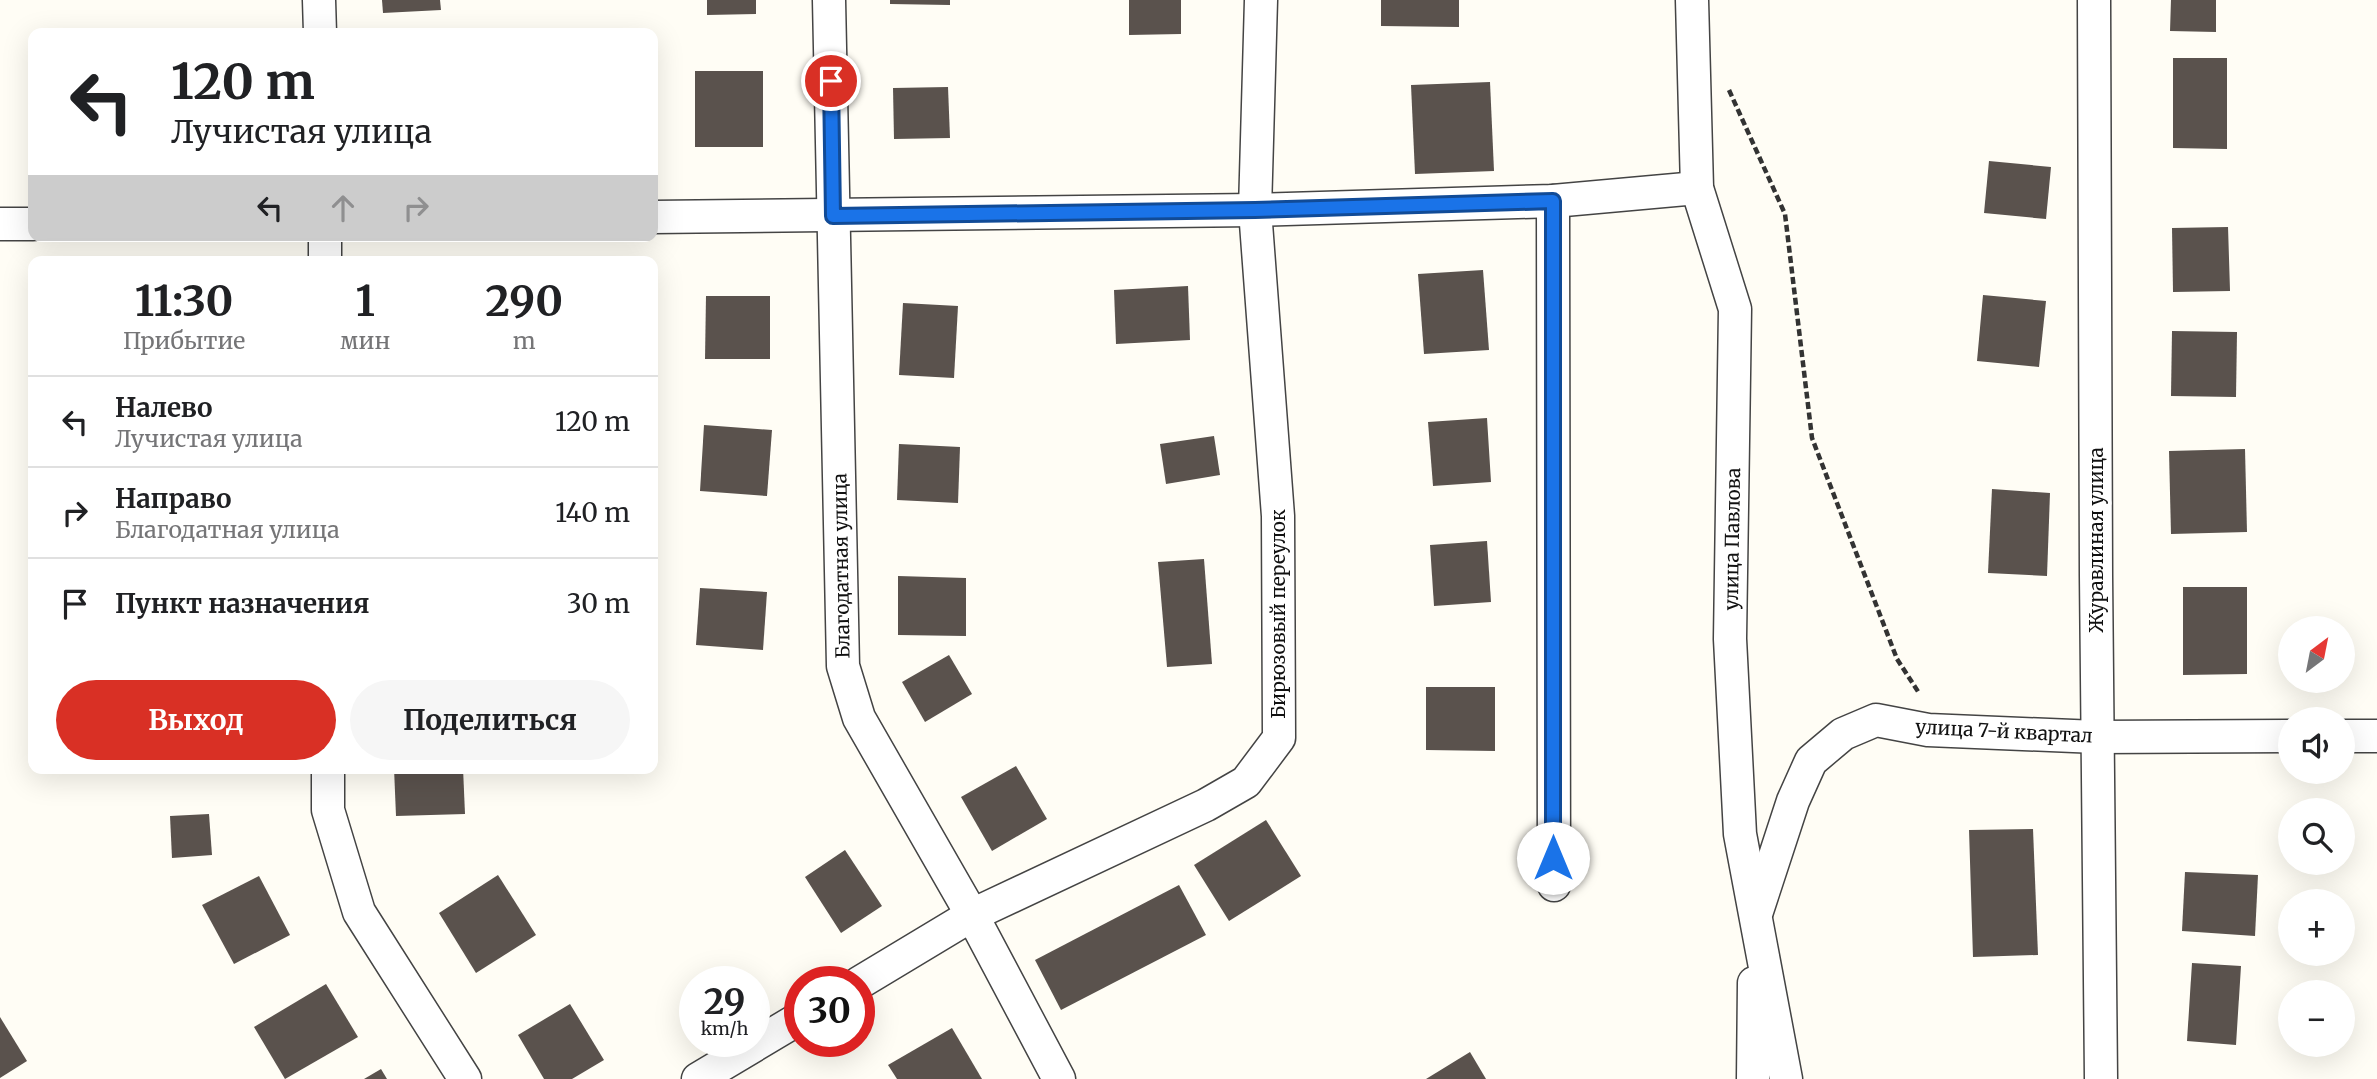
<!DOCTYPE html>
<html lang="ru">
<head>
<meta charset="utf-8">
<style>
  body { margin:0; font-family:Merriweather,serif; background:#f6f6f6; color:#202124; height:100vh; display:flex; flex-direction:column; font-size:26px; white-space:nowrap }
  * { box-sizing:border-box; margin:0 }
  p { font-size:23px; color:#757577 }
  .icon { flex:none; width:38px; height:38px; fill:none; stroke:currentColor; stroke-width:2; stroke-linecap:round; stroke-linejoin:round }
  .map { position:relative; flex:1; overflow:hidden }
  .sheet { position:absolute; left:28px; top:256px; width:630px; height:518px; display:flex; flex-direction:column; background:#fff; border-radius:14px; box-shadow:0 7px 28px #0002 }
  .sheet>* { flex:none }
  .hud { position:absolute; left:28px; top:28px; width:630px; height:214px; border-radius:14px; box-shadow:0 7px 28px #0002; background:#fff; color:#202124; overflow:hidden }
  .needle { width:46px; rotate:32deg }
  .buttons { position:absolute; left:2278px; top:616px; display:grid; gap:14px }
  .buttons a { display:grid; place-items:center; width:77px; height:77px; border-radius:50%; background:#fff; box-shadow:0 7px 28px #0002; font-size:35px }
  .speed { position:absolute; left:679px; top:966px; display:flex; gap:14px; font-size:35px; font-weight:700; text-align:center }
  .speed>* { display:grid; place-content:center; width:91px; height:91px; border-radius:50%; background:#fff; box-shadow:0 7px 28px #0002; line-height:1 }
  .speed small { font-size:18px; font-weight:400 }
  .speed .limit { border:10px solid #d22; background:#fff; color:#111 }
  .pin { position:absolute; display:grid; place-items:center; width:60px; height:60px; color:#fff; margin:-30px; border:4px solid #fff; border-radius:50%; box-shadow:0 2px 7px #0007 }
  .me { position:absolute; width:77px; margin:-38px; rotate:0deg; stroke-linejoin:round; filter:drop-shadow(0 0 5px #0008) }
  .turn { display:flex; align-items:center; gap:24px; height:147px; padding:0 28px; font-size:32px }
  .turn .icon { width:91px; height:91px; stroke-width:2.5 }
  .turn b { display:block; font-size:49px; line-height:60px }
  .lanes { display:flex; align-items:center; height:66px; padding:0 28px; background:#0003; justify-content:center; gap:35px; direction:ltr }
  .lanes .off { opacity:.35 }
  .eta { display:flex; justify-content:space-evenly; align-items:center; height:119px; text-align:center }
  .eta b { font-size:42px; font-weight:700; line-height:49px }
  .action { display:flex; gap:14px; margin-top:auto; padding:14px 28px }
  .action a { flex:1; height:80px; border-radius:42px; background:#d93025; color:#fff; font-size:28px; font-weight:700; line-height:80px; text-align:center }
  .action a+a { background:#f6f6f6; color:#202124 }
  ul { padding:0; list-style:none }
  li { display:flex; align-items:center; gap:21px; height:91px; padding:0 28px; border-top:2px solid #e0e0e0 }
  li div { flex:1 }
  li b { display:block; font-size:26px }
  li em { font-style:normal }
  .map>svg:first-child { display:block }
</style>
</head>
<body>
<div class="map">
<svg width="2377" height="1079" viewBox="0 0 2377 1079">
  <rect width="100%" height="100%" fill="#fffdf5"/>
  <g fill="#5a524d">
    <polygon points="382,0 440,0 441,10 383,13"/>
    <polygon points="707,0 756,0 756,14 707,15"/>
    <polygon points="890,0 950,0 950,5 890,4"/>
    <polygon points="1129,0 1181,0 1181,34 1129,35"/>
    <polygon points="1381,0 1459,0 1459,27 1381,26"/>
    <polygon points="2171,0 2216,0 2216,32 2170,31"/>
    <polygon points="2173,58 2227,58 2227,149 2173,148"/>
    <rect x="695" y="71" width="68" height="76"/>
    <polygon points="1490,82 1494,171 1415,174 1411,85"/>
    <polygon points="948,87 950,138 894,139 893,88"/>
    <polygon points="1989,161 2051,167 2046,219 1984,213"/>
    <polygon points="2228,227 2230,291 2173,292 2172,228"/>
    <polygon points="1483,270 1489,350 1424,354 1418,274"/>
    <polygon points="1188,286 1190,340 1116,344 1114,290"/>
    <polygon points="1983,295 2046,301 2039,367 1977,361"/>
    <polygon points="706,296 770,296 770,359 705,359"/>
    <polygon points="903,303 958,306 954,378 899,375"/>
    <polygon points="2172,331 2237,332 2236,397 2171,396"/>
    <polygon points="1487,418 1491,482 1433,486 1428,422"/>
    <polygon points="704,425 772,430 767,496 700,491"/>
    <polygon points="1214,436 1220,475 1166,484 1160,444"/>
    <polygon points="899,444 960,447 958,503 897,500"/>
    <polygon points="2245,449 2247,532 2171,534 2169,451"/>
    <polygon points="1992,489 2050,493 2047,576 1988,573"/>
    <polygon points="1487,541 1491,602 1434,606 1430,545"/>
    <polygon points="1204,559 1212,664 1167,667 1158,562"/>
    <polygon points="898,576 966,578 966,636 898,635"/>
    <polygon points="2183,587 2247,587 2247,674 2183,675"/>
    <polygon points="700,588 767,592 763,650 696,645"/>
    <polygon points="949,655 972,694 925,722 902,682"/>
    <polygon points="1426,687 1495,687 1495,751 1426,750"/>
    <polygon points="1016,766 1047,819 992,851 961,797"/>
    <polygon points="394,768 463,768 465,814 396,816"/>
    <polygon points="209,814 212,855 172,858 170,816"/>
    <polygon points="1266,820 1301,876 1229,921 1194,865"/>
    <polygon points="2033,829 2038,955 1973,957 1969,830"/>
    <polygon points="845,850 882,906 841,933 805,877"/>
    <polygon points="2185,872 2258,875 2255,936 2182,931"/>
    <polygon points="498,875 536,935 476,973 439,913"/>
    <polygon points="259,876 290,935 234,964 202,905"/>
    <polygon points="1179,885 1206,935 1061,1010 1035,960"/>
    <polygon points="2192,963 2241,966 2236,1045 2187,1041"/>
    <polygon points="326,984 358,1037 285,1079 254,1027"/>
    <polygon points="570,1004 604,1060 572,1079 544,1079 518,1035"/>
    <polygon points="0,1017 27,1061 0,1078"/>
    <polygon points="952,1028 982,1079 897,1079 888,1065"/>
    <polygon points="1470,1052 1486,1079 1426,1079"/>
    <polygon points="381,1069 387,1079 364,1079"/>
  </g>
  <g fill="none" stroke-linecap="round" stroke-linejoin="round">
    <g stroke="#444" stroke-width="35">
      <g id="street">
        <polyline points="319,0 320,33"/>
        <polyline points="829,0 843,666 859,718 972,915 1059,1079"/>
        <polyline points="1692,0 1697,188 1735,309 1730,639 1740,834 1786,1079"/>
        <polyline points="2094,0 2096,576 2101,1079"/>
        <polyline points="1553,201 1554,885"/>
        <polyline points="653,217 1255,210 1553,201 1697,188"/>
        <polyline points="0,224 33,224"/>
        <polyline points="325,236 325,261"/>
        <polyline points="2343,736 2377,736"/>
        <polyline points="328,768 328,810 359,912 465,1079"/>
        <polyline points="1757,911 1793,801 1811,761 1843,734 1876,720 1928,730 2097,737 2291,736"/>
        <polyline points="859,983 972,915 1206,805 1246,782 1279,738 1278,516 1255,210 1261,0"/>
        <polyline points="698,1079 800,1018"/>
        <polyline points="1753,1079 1754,983"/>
      </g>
    </g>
    <polyline stroke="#333" stroke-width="4.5" stroke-dasharray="7 3.5" stroke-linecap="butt" points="1729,90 1785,214 1812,438 1897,659 1919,693"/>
    <use href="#street" stroke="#fff" stroke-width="32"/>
  </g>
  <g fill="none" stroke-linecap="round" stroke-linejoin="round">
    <g stroke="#114b97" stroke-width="18">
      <polyline id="route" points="831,81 833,216 1255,210 1553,201 1553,858"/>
    </g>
    <use href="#route" stroke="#1a73e8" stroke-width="12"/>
  </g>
  <g text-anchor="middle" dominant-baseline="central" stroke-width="7" stroke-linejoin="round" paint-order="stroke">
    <g font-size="19" fill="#111" stroke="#fff">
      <text transform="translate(1732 539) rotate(-89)">улица Павлова</text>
      <text transform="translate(2096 540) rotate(-90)">Журавлиная улица</text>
      <text transform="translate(841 566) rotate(-91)">Благодатная улица</text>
      <text transform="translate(1278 614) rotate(-90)">Бирюзовый переулок</text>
      <text transform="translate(2004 731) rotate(3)">улица 7-й квартал</text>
    </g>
  </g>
</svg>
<div class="buttons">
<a><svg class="needle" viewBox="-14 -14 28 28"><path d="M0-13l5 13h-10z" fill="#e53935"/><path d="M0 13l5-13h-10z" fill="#757577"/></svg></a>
<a><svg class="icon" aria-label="sound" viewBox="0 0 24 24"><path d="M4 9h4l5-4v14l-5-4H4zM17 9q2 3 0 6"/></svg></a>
<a><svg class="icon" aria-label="search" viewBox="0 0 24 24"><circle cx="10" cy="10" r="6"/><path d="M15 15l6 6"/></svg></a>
<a>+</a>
<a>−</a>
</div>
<div class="speed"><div>29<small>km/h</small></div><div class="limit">30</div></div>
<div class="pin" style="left:831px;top:81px;background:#d93025"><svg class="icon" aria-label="arrive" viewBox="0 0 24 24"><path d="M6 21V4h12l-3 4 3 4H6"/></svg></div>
<svg class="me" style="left:1553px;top:858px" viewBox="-20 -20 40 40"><circle r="19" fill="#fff"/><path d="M0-13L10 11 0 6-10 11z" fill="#1a73e8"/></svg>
<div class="hud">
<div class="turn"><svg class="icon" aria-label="left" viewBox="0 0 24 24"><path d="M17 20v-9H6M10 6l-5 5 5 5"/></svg><div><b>120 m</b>Лучистая улица</div></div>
<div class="lanes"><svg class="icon" aria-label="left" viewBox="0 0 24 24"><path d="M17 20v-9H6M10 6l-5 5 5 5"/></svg><svg class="icon off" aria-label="ahead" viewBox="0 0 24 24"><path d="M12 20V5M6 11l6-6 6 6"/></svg><svg class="icon off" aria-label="right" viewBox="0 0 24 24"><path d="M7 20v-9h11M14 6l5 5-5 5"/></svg></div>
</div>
<section class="sheet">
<div class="eta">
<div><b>11:30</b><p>Прибытие</p></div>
<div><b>1</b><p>мин</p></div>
<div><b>290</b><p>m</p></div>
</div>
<ul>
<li><svg class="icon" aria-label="left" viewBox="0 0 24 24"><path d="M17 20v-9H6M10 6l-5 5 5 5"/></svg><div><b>Налево</b><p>Лучистая улица</p></div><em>120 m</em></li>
<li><svg class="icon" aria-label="right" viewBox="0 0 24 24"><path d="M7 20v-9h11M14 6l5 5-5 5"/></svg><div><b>Направо</b><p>Благодатная улица</p></div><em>140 m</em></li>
<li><svg class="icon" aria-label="arrive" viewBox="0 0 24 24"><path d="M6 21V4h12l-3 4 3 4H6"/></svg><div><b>Пункт назначения</b></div><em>30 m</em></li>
</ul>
<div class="action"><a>Выход</a><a>Поделиться</a></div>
</section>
</div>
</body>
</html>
